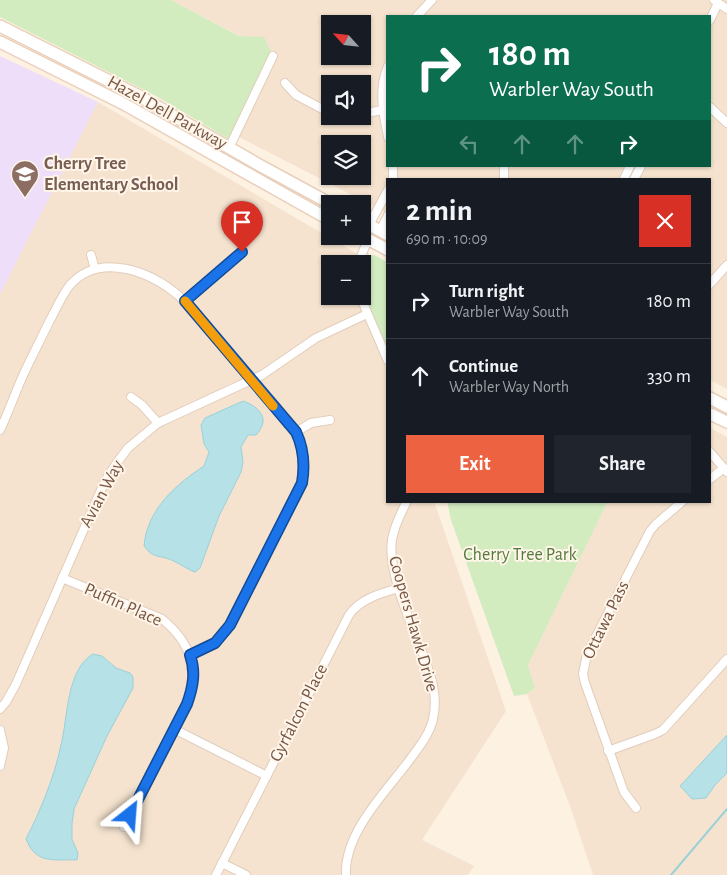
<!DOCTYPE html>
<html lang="en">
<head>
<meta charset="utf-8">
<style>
  body { margin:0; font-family:"Alegreya Sans",sans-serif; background:#20242c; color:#f1f3f6; height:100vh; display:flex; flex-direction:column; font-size:19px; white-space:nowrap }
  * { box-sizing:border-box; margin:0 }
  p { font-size:16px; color:#9ea1a6 }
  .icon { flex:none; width:28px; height:28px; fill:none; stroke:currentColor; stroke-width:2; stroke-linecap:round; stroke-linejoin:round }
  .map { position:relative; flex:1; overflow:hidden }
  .side { position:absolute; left:386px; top:178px; width:325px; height:325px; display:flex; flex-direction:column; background:#171b24; border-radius:0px; box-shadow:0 1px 4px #0004 }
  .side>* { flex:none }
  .banner { position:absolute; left:386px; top:15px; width:325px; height:152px; border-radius:0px; box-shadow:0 1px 4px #0004; background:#0b6e4f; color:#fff; overflow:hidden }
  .needle { width:32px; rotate:297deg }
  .controls { position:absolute; left:321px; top:15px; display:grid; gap:10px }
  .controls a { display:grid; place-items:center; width:50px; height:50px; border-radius:0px; background:#171b24; box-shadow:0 1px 4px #0004; font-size:25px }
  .pin { position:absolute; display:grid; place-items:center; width:42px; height:42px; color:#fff; margin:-51px -21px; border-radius:50% 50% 50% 0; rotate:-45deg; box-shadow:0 0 5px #0007 }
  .pin .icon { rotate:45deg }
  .me { position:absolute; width:55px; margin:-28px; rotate:28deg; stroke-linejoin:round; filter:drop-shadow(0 0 4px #0008) }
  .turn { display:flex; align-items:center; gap:18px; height:105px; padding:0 20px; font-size:22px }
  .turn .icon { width:65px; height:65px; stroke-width:2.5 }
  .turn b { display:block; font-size:35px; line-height:42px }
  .lanes { display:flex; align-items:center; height:48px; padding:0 20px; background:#0003; justify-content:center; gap:25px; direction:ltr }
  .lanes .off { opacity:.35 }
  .round { display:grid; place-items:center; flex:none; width:52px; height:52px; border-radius:0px; background:#20242c }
  .overview { display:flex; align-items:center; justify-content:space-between; height:85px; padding:0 20px }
  h1 { font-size:30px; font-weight:700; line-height:38px }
  .button { display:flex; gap:10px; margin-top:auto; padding:10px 20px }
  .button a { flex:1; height:58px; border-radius:0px; background:#ed6240; color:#fff; font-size:20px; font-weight:700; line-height:58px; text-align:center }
  .button a+a { background:#20242c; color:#f1f3f6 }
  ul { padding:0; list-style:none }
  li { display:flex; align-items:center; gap:15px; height:75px; padding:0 20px; border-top:1px solid #363941 }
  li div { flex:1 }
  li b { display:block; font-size:19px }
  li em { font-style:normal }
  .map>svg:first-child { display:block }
</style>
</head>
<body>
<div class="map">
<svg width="727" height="875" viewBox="0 0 727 875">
  <rect width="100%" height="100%" fill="#fdf1e1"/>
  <g fill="#f5e3cf" fill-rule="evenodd">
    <path d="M171,0h556v389l-17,-9v-201h-322l-1,34 -152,-78 38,-79 -9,-18 -24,-2zM388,16h322v150h-322zM330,24h32v32h-32zM330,84h32v32h-32zM330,144h32v32h-32z"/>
    <polygon points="98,102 366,259 363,271 362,264 330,264 330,296 362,296 363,272 363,279 372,309 387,349 388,501 434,501 506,711 422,840 474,866 468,875 0,875 0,294"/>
    <polygon points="710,428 727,437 727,875 593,875 570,806 527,694 535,688 528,665 608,501 710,501"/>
  </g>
  <polygon fill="#eedef9" points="0,56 98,102 0,294"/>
  <g fill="#d2ebbf">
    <polygon points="0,0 171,0 239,36 264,37 273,56 232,141 156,96 0,17"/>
    <path d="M371,255h3l13,7v87c-8,-22 -37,-76 -16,-94z"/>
    <polygon points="447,501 608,501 528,665 535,688 527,694 514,696 451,520"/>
  </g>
  <g fill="#b5e1e7" stroke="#9ad1d9">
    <path d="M243,401c17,6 28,18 13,34h-8l-7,12 2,15 -2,10 -22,44 -19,52 -5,4 -3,-1c-8,-4 -15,-9 -23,-12 -12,-4 -16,-1 -25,-13 3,-36 31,-61 60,-80l5,-14 -5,-8 -3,-19 4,-7z"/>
    <path d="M93,654l9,2 14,12 14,5 3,4v11l-26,48 -33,73 -2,15v15l6,14 -1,7c-23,-1 -41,5 -51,-21 15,-30 28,-61 35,-94 7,-27 5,-75 32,-91z"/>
    <polygon points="727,735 727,773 715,785 706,798 692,799 680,786"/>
  </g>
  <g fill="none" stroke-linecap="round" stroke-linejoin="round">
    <polyline stroke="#9ad1d9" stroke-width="2" points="671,875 727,809"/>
    <g stroke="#e2cdbc" stroke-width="10">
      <g id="minor">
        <polyline points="714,0 727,9"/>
        <polyline points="417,16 432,0"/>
        <polyline points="710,20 718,3"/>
        <path d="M388,66c-10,24 -5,46 0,71"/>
        <polyline points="285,83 296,95 330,113"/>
        <polyline points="710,107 727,123"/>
        <polyline points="362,114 382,110"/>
        <polyline points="341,116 348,116"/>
        <polyline points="229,148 273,56"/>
        <polyline points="393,166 393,179"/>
        <polyline points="504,166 504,179"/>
        <polyline points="624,179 630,166"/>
        <polyline points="634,179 641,166"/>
        <polyline points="369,225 388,190"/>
        <polyline points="380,231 388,215"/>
        <polyline points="91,255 95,269"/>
        <polyline points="358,264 368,239"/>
        <polyline points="710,284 727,265"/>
        <polyline points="360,296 388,361"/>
        <polyline points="185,301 242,252"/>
        <polyline points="131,397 142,405 158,423"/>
        <path d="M0,430c10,-21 17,-43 27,-63 7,-15 15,-30 22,-45 7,-12 12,-26 21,-37 30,-34 81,-13 109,11l117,136c10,21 10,41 1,62l-67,131 -15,18 -25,12"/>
        <polyline points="296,432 311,423 330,420"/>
        <polyline points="710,452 727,472"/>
        <polyline points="710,479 724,468"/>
        <path d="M62,578l100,41c29,24 37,48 25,85l-63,123"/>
        <polyline points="0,709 6,702 16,684 105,481 116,464 128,448 158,423 262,375 316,338 367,314"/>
        <polyline points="174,729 267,776"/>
        <polyline points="0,730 4,748 0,766"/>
        <polyline points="608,751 655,734 663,730 727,659"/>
        <polyline points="636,808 624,792 585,683 583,674 587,654 650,531 656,524 683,501"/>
        <polyline points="222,863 246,875"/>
        <path d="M216,875l133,-260c11,-16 32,-22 50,-27"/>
        <path d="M346,875c-2,-43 41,-84 65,-117 9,-12 19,-25 22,-39 5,-22 -1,-40 -8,-59 -12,-33 -38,-87 -33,-120 2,-14 9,-27 15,-39"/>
      </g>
    </g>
    <g stroke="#e9d0bc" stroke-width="14">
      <g id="secondary">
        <polyline points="0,26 139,96 261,166 331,204"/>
        <polyline points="0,42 122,103 330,220"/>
        <polyline points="362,221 388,235"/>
        <polyline points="362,236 388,250"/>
        <polyline points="710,398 727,407"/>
        <polyline points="710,414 727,422"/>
      </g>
    </g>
    <use href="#minor" stroke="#fff" stroke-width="8"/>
    <use href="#secondary" stroke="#fff" stroke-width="11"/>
  </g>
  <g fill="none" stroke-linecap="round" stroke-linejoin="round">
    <g stroke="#114b97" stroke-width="12">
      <path id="route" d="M130,815l57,-111c6,-17 9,-32 3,-49l25,-12 15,-18 72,-142c3,-18 2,-34 -6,-51l-111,-131 57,-49"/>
    </g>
    <use href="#route" stroke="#1a73e8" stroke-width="9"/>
    <polyline stroke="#f59e0b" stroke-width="9" points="185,301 273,406"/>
  </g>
  <defs>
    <g id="school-pin" transform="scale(1.4375)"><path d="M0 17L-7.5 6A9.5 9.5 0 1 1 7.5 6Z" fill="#8d6e63" stroke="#fff5e8"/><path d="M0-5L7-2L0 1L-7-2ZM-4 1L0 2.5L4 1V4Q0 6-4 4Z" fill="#fff"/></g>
  </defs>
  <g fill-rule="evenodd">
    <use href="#school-pin" x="25" y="174"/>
  </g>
  <g text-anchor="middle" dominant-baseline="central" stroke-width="4" stroke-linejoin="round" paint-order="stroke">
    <g font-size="18" fill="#755647" stroke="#fff5e8">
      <text transform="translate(167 113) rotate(29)">Hazel Dell Parkway</text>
      <text transform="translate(102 494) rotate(-62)">Avian Way</text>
      <text transform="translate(123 605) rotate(24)">Puffin Place</text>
      <text transform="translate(606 620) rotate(-64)">Ottawa Pass</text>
      <text transform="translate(413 624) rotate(74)">Coopers Hawk Drive</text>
      <text transform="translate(299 713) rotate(-63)">Gyrfalcon Place</text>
    </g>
    <g font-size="18" font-weight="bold" fill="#785e54" stroke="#fff5e8" text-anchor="start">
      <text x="44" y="164">Cherry Tree<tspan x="44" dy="21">Elementary School</tspan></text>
    </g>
    <g font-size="18" fill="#527c3e" stroke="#fff5e8">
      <text x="520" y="555">Cherry Tree Park</text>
    </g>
  </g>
</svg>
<div class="controls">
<a><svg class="needle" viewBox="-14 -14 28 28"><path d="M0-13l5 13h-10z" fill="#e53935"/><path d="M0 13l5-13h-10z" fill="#9ea1a6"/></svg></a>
<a><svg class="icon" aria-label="sound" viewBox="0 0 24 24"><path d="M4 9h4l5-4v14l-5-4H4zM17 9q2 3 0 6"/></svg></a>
<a><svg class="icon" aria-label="layers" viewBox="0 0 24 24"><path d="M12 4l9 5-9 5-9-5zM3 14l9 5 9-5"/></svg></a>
<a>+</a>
<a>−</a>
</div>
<div class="pin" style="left:242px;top:252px;background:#d93025"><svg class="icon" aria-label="arrive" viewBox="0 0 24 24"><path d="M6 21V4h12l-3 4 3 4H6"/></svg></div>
<svg class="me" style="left:130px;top:815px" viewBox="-20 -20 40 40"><path d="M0-17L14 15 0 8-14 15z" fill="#1a73e8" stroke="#fff" stroke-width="4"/></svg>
<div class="banner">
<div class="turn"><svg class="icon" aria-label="right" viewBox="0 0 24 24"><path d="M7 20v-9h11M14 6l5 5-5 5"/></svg><div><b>180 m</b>Warbler Way South</div></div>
<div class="lanes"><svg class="icon off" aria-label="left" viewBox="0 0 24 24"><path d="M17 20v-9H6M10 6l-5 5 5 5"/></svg><svg class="icon off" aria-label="ahead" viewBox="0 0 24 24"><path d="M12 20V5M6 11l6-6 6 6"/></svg><svg class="icon off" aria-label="ahead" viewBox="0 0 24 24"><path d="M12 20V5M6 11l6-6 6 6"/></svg><svg class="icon" aria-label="right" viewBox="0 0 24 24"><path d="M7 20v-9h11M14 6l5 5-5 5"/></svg></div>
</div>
<section class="side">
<div class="overview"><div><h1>2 min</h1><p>690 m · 10:09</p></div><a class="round" style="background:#d93025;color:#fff"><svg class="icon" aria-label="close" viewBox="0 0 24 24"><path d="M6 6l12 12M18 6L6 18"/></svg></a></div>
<ul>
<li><svg class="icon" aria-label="right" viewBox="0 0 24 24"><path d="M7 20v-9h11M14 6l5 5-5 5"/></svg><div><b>Turn right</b><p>Warbler Way South</p></div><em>180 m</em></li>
<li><svg class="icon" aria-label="ahead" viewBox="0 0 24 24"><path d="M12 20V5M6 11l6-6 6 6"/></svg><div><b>Continue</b><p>Warbler Way North</p></div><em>330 m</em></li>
</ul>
<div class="button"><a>Exit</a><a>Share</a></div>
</section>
</div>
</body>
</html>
